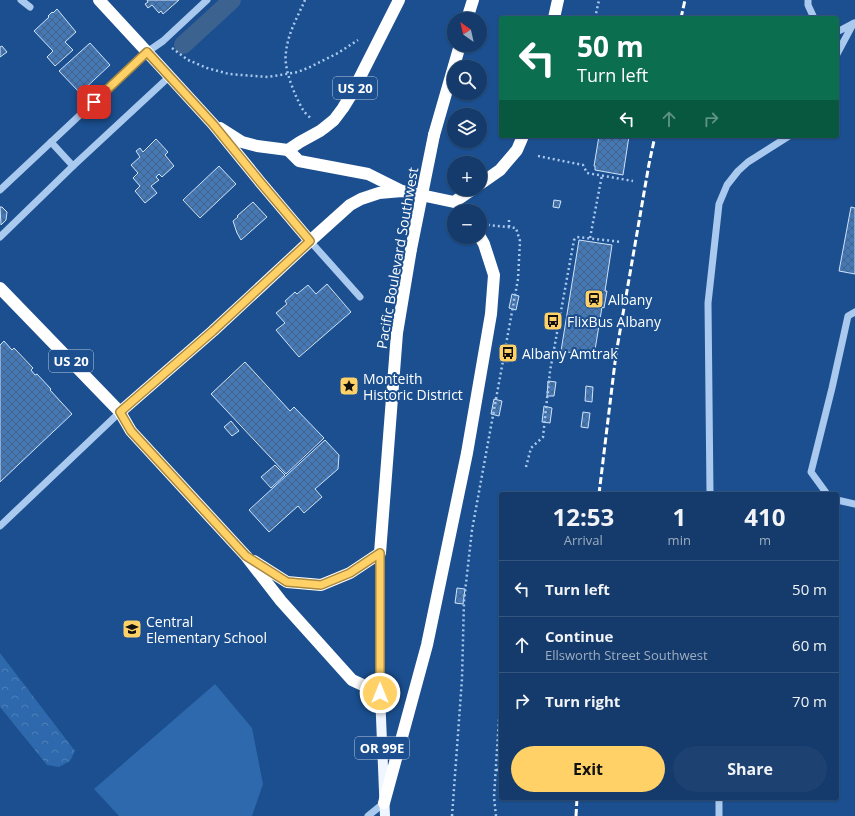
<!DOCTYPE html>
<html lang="en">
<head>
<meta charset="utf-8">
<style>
  body { margin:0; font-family:"Open Sans",sans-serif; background:#1d4271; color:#f1f3f6; height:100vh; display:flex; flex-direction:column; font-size:15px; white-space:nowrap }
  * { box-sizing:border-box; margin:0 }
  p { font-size:13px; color:#9dadc1 }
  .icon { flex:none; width:22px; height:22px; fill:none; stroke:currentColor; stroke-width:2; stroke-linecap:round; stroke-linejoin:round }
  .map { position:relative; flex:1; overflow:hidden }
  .details { position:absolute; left:499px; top:492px; width:340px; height:308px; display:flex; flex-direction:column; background:#143b6b; border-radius:4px; box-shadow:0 1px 3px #0004,0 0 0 1px #33557e }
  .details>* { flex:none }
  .banner { position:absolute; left:499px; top:16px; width:340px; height:122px; border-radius:4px; box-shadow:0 1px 3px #0004,0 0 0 1px #33557e; background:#0b6e4f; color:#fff; overflow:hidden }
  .needle { width:26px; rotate:326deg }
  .tools { position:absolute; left:447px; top:12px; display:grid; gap:8px }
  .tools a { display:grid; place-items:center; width:40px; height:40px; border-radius:50%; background:#143b6b; box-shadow:0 1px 3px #0004,0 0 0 1px #33557e; font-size:20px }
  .pin { position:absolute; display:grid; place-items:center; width:34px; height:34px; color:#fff; margin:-17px; border-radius:8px; box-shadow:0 2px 6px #0006 }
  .me { position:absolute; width:44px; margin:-22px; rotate:0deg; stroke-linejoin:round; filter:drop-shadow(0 0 3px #0008) }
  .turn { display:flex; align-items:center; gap:14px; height:84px; padding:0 12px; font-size:18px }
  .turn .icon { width:52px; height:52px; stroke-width:2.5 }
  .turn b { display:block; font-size:28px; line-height:34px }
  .lanes { display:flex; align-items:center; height:38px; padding:0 12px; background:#0003; justify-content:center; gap:20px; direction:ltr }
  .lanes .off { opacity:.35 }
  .eta { display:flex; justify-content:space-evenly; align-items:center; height:68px; text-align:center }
  .eta b { font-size:24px; font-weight:700; line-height:28px }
  .cta { display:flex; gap:8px; margin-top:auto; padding:8px 12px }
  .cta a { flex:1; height:46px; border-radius:24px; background:#ffd166; color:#111; font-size:16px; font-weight:700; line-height:46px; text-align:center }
  .cta a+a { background:#1d4271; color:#f1f3f6 }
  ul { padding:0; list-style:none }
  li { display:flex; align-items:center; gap:12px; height:56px; padding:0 12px; border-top:1px solid #33557e }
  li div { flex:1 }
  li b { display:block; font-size:15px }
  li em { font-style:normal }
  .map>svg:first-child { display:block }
</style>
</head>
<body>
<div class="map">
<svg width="855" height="816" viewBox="0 0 855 816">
  <defs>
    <pattern id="park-crowns" width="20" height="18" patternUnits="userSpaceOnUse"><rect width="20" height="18" fill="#2e69ad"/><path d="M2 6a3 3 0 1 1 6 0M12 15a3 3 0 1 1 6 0" fill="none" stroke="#4d80b9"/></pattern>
    <pattern id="building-cross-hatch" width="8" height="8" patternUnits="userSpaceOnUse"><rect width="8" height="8" fill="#4478b7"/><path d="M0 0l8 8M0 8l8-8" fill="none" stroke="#486282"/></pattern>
  </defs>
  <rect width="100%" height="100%" fill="#1b4f8f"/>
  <polygon fill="url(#park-crowns)" points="0,653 75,751 70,761 59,767 47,765 0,707"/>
  <polygon fill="#2e69ad" points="215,684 252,728 263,784 252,816 119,816 94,789"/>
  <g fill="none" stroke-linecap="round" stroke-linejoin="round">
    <polyline stroke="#3c6290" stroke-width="18" points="183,45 232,0"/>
  </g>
  <g fill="url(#building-cross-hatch)" stroke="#cfe3fa">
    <polygon points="147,0 179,0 163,14 161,11 159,13 152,5 148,8 145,4 148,2"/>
    <polygon points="57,9 76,32 65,42 73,50 55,66 47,57 53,51 34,31 49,17 48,16 52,12 53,13"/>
    <polygon points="90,43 110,65 80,93 59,71"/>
    <polygon points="2,46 7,52 0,57 0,47"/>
    <polygon points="599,136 629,136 623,175 595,170 595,166 594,166"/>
    <polygon points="156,139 168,152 165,155 174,166 162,177 159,174 156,177 159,180 151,186 157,193 145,203 135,191 140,186 133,178 138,173 131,165 140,157 136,151 140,148 143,152"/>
    <polygon points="219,166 236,184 200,218 183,200"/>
    <polygon points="554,200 561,201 559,208 553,207"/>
    <polygon points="253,202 267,217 241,240 237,233 233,221 238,217 237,216"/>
    <polygon points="0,207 2,207 7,212 6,220 1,225"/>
    <polygon points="851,207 855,208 855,274 839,271"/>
    <polygon points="579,240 612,245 605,291 607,291 604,308 602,307 594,356 561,351"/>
    <polygon points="327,284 351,312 299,357 276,330 285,323 276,313 287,304 285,301 295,292 297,294 308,285 316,294"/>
    <polygon points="512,294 519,296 516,310 509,308"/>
    <polygon points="4,341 12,350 14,348 33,368 31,370 35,375 37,374 51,389 50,390 72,414 0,482 0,345"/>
    <polygon points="502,345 510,347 508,362 500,361"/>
    <polygon points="245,362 290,411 294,407 324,438 286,474 211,394"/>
    <polygon points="548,381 556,382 554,396 547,396"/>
    <polygon points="586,386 593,387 592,402 585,401"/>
    <polygon points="494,399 502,401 499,416 491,414"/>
    <polygon points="544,406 552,408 550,423 542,422"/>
    <polygon points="583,412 590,413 588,428 581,427"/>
    <polygon points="231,421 239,431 232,436 224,427"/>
    <polygon points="325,440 339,455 338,469 315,489 322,497 304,513 298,506 269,532 249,510"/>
    <polygon points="275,465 285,475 271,488 261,477"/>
    <polygon points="457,588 465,589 463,604 455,603"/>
  </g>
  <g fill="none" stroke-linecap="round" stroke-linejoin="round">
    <g stroke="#a9c9ee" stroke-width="2.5" stroke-dasharray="2 3" stroke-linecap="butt">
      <path d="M305,0c-7,16 -17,33 -19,52 -3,16 9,44 17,58 2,3 6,6 8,9"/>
      <polyline points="595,18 599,0"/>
      <polyline points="172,48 188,60 207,68 229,74 268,77 298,72 310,67 338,53 358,40"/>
      <polyline points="538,156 583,165 587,173 633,181"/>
      <polyline points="509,227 509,220"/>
      <polyline points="590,238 602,175"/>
      <polyline points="526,467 531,448 543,437 550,371 574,240 577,237 622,242"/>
      <polyline points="519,494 519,489"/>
      <polyline points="496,770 501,770"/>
      <polyline points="452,816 462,679 464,601 472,530 518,279 520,241 516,228 489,225"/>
      <polyline points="496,816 494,797 501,687"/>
    </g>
    <g stroke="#a9c9ee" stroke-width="7">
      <polyline points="21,0 30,7"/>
      <polyline points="808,0 808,5 814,18"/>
      <polyline points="837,32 854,23"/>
      <polyline points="837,54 853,24"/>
      <polyline points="51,142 73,166"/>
      <polyline points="0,190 147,52 163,41 207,0"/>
      <polyline points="0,237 73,166 170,76"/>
      <polyline points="310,241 360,297"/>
      <polyline points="710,494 708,303 719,204 727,185 738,171 748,162 789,136"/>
      <polyline points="827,494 811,472 832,388 848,316 855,312"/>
      <polyline points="837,500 855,504"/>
      <polyline points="0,526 120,412"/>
      <polyline points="719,798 719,816"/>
      <polyline points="368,816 384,803"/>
    </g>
    <polyline stroke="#f0f6ff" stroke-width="10" points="380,553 380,693 385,816"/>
    <g stroke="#fff" stroke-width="12">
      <polyline points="99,0 160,66 213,124 261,183 310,241"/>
      <polyline points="554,18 558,0"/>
      <polyline points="467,19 473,0"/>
      <polyline points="220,128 242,142 257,146 288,150 300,142 320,131 324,128 334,120 343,108 351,95 399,0"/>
      <polyline points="434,135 460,45"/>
      <polyline points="288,150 299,161 368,174 402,191"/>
      <polyline points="480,184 500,170 517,150 523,136"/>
      <polyline points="0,288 120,412 131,431 246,556 281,601 352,680 380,693"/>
      <polyline points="120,412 213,331 310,241 350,205 361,199 379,193 402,191 454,202 473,189"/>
      <polyline points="254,561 287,582 321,585 350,573 380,553 397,333 411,249"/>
      <polyline points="384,803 427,645 467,453 491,314 494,275 484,244 480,237"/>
    </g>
    <g stroke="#fff" stroke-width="3" stroke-dasharray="7 3" stroke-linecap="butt">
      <polyline points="681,18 685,0"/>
      <polyline points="599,494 616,354 649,164 655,136"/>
      <polyline points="576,816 577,798"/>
    </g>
    <polyline stroke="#fff" stroke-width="12" points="411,249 434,135"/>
  </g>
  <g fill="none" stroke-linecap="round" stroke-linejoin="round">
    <g stroke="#a68842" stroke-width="10">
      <polyline id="route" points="94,102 147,52 213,124 261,183 310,241 213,331 120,412 131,431 246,556 287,582 321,585 350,573 380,553 380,693"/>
    </g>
    <use href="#route" stroke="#ffd166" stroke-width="7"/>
  </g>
  <defs>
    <g id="station-square" transform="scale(1)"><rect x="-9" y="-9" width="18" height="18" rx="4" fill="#ffd166" stroke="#1b4f8f"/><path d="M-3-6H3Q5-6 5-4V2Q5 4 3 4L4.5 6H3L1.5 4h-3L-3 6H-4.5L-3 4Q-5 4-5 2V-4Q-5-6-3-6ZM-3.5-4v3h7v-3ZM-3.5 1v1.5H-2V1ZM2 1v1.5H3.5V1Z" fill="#111"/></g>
    <g id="bus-square" transform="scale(1)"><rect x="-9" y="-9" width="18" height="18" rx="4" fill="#ffd166" stroke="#1b4f8f"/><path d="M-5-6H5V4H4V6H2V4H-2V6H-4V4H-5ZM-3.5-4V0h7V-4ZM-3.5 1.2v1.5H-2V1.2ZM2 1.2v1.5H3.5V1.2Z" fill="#111"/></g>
    <g id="sight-square" transform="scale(1)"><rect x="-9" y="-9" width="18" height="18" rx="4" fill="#ffd166" stroke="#1b4f8f"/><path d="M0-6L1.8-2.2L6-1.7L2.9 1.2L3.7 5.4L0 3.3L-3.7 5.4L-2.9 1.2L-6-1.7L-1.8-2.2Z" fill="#111"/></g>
    <g id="school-square" transform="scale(1)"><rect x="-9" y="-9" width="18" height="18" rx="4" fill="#ffd166" stroke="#1b4f8f"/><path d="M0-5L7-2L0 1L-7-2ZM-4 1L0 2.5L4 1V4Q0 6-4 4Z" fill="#111"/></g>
  </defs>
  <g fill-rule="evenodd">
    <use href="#station-square" x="594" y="299"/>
    <use href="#bus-square" x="553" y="321"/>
    <use href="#bus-square" x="508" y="353"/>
    <use href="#sight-square" x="349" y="386"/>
    <use href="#school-square" x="132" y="629"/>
  </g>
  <g text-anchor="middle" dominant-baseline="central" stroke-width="4" stroke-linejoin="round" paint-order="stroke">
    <g fill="#1b4f8f" stroke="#bbcadd" stroke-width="1">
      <rect x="333" y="77" width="44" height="22" rx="3"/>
      <rect x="49" y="350" width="44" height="22" rx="3"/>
      <rect x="355" y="737" width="54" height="22" rx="3"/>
    </g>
    <g font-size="13" font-weight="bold" fill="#fff">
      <text x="355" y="88">US 20</text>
      <text x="71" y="361">US 20</text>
      <text x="382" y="748">OR 99E</text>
    </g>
    <g font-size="14" fill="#fff" stroke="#1b4f8f">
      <text transform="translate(397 258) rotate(-80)">Pacific Boulevard Southwest</text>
    </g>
    <g font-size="14" fill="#fff" stroke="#1b4f8f" text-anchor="start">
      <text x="608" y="299">Albany</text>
      <text x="567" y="321">FlixBus Albany</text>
      <text x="522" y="353">Albany Amtrak</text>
      <text x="363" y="378">Monteith<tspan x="363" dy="16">Historic District</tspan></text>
      <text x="146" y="621">Central<tspan x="146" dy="16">Elementary School</tspan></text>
    </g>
  </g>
</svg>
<div class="tools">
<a><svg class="needle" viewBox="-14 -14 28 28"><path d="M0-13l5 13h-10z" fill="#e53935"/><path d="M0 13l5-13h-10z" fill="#9dadc1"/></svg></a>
<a><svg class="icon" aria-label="search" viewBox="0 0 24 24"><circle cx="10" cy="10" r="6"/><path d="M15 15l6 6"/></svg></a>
<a><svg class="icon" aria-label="layers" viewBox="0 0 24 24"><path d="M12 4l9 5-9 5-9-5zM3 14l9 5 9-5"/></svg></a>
<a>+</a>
<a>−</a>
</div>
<div class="pin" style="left:94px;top:102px;background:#d93025"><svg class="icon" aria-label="arrive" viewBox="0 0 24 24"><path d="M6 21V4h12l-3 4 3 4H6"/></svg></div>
<svg class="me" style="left:380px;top:693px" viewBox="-20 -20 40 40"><circle r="17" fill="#ffd166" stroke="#fff" stroke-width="3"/><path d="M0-11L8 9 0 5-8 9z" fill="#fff"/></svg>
<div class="banner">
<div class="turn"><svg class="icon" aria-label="left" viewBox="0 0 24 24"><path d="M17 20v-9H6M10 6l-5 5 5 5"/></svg><div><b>50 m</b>Turn left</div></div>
<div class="lanes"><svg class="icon" aria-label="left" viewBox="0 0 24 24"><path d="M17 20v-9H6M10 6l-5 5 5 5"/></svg><svg class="icon off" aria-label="ahead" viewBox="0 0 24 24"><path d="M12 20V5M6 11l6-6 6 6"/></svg><svg class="icon off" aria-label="right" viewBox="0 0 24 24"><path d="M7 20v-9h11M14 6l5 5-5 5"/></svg></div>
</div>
<section class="details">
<div class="eta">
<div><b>12:53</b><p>Arrival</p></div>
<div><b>1</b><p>min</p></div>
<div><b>410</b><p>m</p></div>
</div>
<ul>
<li><svg class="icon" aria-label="left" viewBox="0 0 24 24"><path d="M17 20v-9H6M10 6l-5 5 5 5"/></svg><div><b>Turn left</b></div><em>50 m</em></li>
<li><svg class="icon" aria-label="ahead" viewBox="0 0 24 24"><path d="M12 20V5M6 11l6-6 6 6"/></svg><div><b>Continue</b><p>Ellsworth Street Southwest</p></div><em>60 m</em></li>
<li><svg class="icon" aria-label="right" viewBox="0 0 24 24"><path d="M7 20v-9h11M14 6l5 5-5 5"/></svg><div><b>Turn right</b></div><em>70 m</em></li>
</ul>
<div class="cta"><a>Exit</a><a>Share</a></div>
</section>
</div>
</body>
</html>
